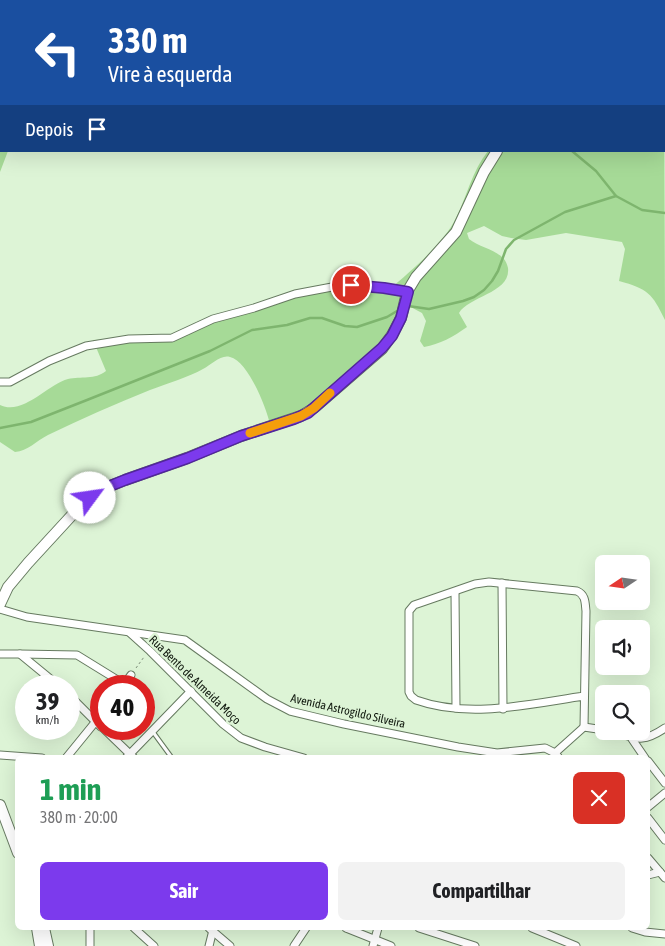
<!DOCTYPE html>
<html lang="pt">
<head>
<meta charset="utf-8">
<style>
  body { margin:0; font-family:"Asap Condensed",sans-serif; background:#f2f2f2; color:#202124; height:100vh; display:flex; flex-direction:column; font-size:19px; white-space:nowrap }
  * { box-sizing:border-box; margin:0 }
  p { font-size:16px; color:#757577 }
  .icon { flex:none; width:28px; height:28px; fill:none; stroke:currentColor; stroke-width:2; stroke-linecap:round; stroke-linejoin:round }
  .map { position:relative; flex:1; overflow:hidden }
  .details { position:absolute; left:15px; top:755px; width:635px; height:175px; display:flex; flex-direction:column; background:#fff; border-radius:8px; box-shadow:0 5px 20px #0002 }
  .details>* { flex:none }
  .hud { position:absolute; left:0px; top:0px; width:665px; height:152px; box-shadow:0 5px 20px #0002; background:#1a4fa0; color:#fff; overflow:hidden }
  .needle { width:32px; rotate:257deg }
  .buttons { position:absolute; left:595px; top:555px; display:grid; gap:10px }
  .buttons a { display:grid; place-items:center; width:55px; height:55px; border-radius:8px; background:#fff; box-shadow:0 5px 20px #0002; font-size:25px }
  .speed { position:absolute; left:15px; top:675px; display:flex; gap:10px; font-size:25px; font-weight:700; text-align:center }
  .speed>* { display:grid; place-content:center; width:65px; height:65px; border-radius:50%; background:#fff; box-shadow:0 5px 20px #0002; line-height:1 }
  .speed small { font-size:12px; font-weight:400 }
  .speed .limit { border:8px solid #d22; background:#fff; color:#111 }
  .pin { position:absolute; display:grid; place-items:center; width:42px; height:42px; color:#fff; margin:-21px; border:2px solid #fff; border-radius:50%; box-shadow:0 1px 5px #0007 }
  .me { position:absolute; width:55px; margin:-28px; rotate:59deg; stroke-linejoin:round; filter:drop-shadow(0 0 4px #0008) }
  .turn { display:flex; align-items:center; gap:18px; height:105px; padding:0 25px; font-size:22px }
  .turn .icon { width:65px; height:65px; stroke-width:2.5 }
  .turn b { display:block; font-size:35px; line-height:42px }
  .then { display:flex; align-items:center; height:48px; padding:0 25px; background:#0003; gap:10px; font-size:19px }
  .round { display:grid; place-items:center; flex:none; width:52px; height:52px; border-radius:8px; background:#f2f2f2 }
  .head { display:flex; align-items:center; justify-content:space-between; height:85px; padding:0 25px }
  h1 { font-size:30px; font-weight:700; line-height:38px; color:#1e9e55 }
  .cta { display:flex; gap:10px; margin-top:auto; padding:10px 25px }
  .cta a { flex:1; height:58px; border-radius:8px; background:#7c3aed; color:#fff; font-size:20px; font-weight:700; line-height:58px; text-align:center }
  .cta a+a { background:#f2f2f2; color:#202124 }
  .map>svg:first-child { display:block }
</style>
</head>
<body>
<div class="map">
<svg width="665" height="946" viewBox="0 0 665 946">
  <rect width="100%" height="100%" fill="#ddf4d6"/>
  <g fill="#a6da97">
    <polygon points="0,0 170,0 173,1 1,1 1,151 8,151 0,172"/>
    <path d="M664,54l1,266c-13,-27 -17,-31 -46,-39l6,-32 -3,-7 -56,-9 -40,7 -15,-2 -9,-2 -18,-10 -17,7 2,6c10,8 25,10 34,19 3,3 4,6 5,10 3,25 -39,28 -49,45l8,14c-14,10 -27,17 -43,20l-4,-6 6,-20 -4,-8 -17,-9 -10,26 -83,78 -42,16c-4,-17 -22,-63 -40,-67 -9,-3 -19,8 -27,12 -14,8 -37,15 -53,21 -35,14 -69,29 -102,45 -12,6 -20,16 -33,17l-15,-10v-37c23,11 48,-21 68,-26 13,-3 27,1 38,-8l-13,-31 84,-4 43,-17 79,-25 56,-8 35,3c21,-18 54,-46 66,-71 11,-22 16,-47 32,-67h176z"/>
  </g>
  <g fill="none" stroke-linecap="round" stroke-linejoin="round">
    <g stroke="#7eb56e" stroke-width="2.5">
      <polyline points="73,0 78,1"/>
      <polyline points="572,151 596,171 616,196 642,210 665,213"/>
      <polyline points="408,306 429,309 463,301 474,297 484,290 492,281 498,271 506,249 514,240 565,212 616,196"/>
      <polyline points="0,428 31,422 87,400 210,351 252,330 287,325 310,318 322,318 345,326 357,327 387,317 397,311"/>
    </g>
    <g stroke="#667a60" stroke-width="5.5">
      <g id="lane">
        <polyline points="176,1 176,0"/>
        <polyline points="153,732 172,758"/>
      </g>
    </g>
    <g stroke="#667a60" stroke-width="9">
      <g id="street">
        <polyline points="0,382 10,382 49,361 86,346 129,339 172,338 213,319 254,308 295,294 332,287 351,285 384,288 407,292"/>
        <polyline points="502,583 503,709"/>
        <polyline points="455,592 456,708"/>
        <polyline points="0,609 27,617 185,640 267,699 290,711 344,724 458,747 497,753 545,748 555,753 559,758"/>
        <polyline points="130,633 150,651 223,724 241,738 265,747 304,758"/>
        <polyline points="0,654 20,654 59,686"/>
        <polyline points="20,654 77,655 124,684"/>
        <polyline points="123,686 131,675"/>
        <polyline points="69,695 101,727"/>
        <path d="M584,727l2,-116c-1,-8 0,-16 -9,-20l-88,-9 -14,2 -55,19 -6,2 -5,6v81l2,4 5,4c53,19 114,4 168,-4"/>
        <polyline points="104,729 134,758"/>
        <path d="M609,731c26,6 31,14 56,-3"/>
        <polyline points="632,739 645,758"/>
        <polyline points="555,753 584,727 604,730"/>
        <polyline points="0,755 42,758"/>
        <polyline points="66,758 101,715"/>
        <polyline points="126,758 191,691"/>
        <polyline points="648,761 665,783"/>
        <polyline points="648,807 665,793"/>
        <polyline points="648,818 665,840"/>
        <polyline points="648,858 665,878"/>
        <polyline points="648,875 660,872"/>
        <polyline points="90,928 90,946"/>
        <polyline points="134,928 154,946"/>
        <polyline points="209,928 230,946"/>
        <polyline points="346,928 391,946"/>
        <polyline points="419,928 475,946"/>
        <polyline points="532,928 576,946"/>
        <polyline points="632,928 645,932 665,934"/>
        <polyline points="209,946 213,930"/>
        <polyline points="294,946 306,928"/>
        <polyline points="373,946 378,928"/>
      </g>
    </g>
    <g stroke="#667a60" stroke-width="12">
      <g id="secondary">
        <polyline points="517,0 519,1"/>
        <polyline points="664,50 665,50"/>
        <polyline points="0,604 8,587 28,563 73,514 91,499 110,486 125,480 187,458 241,436 301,416 314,408 382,349 392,335 401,318 407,292 416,277 456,232 484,172 497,151"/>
        <polyline points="0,805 18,853"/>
        <polyline points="37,928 40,946"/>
        <polyline points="44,928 48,946"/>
      </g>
    </g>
    <polyline stroke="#80917c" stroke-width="1" stroke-dasharray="2.5 2.5" stroke-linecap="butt" points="136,668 144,657"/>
    <use href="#lane" stroke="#fff" stroke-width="3"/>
    <use href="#street" stroke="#fff" stroke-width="7"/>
    <use href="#secondary" stroke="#fff" stroke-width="10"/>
  </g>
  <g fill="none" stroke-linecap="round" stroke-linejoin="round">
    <g stroke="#51269a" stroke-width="12">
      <polyline id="route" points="90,498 110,486 125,480 188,458 241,436 294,419 308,413 382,348 392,336 401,318 408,292 384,288 351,285"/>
    </g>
    <use href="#route" stroke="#7c3aed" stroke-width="9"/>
    <polyline stroke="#f59e0b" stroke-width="9" points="250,433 301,416 314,408 330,393"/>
  </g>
  <g text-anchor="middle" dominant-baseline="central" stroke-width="5" stroke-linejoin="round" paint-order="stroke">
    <g font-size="12" fill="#0f170d" stroke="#ddf4d6">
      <text transform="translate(195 680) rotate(44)">Rua Bento de Almeida Moço</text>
      <text transform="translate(348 711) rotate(13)">Avenida Astrogildo Silveira</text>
    </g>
  </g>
</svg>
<div class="buttons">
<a><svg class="needle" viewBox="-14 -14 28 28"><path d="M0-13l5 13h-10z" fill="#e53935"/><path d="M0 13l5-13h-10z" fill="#757577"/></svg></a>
<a><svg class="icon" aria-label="sound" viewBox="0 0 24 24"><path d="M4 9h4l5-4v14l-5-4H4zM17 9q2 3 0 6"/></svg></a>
<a><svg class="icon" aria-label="search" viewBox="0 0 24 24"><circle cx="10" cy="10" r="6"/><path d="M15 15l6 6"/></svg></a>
</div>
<div class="speed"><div>39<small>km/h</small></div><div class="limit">40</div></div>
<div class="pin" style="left:351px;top:285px;background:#d93025"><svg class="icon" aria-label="arrive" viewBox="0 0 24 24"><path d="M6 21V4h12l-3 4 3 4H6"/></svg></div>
<svg class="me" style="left:90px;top:498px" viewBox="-20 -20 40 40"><circle r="19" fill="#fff"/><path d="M0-13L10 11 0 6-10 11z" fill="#7c3aed"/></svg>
<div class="hud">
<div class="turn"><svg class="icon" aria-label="left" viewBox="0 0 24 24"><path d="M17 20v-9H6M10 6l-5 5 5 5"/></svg><div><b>330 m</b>Vire à esquerda</div></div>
<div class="then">Depois<svg class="icon" aria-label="arrive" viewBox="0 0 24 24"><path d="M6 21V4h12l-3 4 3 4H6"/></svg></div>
</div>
<section class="details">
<div class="head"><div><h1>1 min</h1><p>380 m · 20:00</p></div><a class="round" style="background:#d93025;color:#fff"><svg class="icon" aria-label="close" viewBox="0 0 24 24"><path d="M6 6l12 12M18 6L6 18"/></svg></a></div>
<div class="cta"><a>Sair</a><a>Compartilhar</a></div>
</section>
</div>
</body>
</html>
